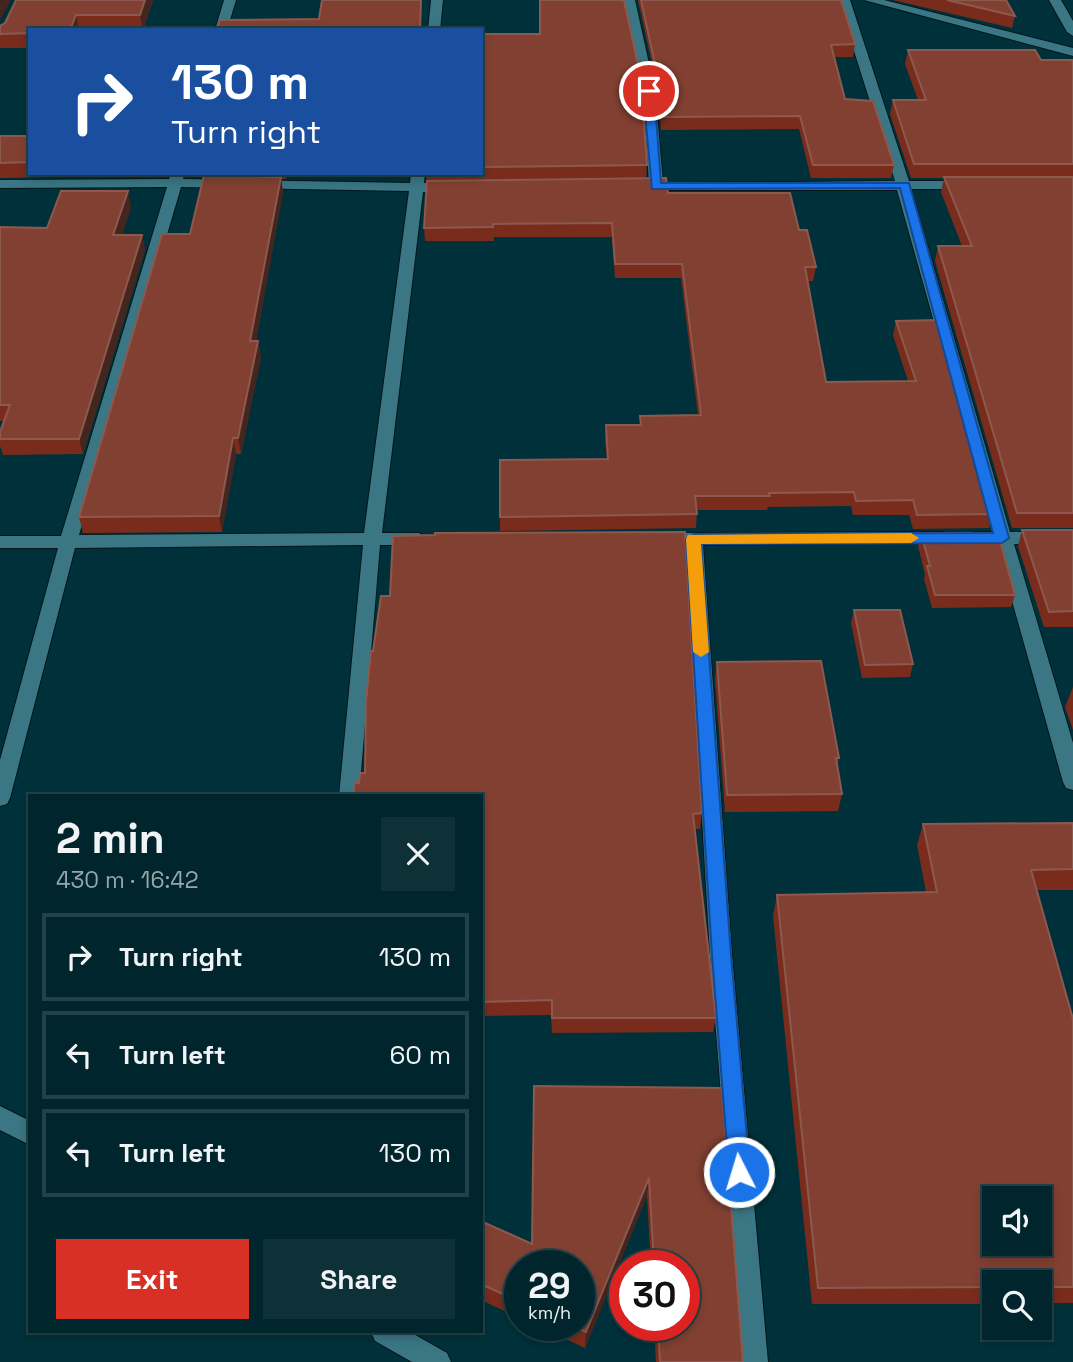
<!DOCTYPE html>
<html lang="en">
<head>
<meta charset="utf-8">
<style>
  body { margin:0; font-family:"Space Grotesk",sans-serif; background:#0e3138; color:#f1f3f6; height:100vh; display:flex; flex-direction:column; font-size:26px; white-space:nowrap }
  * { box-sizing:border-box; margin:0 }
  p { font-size:23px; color:#95a5a9 }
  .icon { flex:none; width:38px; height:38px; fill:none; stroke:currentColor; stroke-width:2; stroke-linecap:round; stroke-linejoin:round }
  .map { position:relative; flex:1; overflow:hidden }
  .side { position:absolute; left:28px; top:794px; width:455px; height:539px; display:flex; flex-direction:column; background:#00252c; border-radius:0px; box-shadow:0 4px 10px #0003,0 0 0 2px #224248 }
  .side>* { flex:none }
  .guide { position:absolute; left:28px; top:28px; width:455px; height:147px; border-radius:0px; box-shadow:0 4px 10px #0003,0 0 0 2px #224248; background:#1a4fa0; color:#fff; overflow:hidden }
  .controls { position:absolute; left:982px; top:1186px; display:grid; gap:14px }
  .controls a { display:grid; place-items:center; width:70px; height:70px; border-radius:0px; background:#00252c; box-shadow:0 4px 10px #0003,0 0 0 2px #224248; font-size:35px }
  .speed { position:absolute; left:504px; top:1250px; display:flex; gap:14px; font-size:35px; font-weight:700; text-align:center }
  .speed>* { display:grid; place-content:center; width:91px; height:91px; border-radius:50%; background:#00252c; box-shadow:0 4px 10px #0003,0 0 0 2px #224248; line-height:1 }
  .speed small { font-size:18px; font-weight:400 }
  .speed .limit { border:10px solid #d22; background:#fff; color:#111 }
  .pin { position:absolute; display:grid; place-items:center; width:60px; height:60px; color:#fff; margin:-30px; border:4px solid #fff; border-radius:50%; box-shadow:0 2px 7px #0007 }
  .me { position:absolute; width:77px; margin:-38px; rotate:355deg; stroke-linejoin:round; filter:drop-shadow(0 0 5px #0008) }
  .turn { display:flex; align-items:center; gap:24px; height:147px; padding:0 28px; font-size:32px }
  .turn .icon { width:91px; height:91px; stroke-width:2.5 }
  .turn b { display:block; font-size:49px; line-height:60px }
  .round { display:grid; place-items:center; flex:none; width:74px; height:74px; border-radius:0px; background:#0e3138 }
  .summary { display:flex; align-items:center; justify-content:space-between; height:119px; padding:0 28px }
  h1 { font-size:42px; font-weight:700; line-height:52px }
  .button { display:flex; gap:14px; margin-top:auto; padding:14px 28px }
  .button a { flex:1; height:80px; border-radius:0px; background:#d93025; color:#fff; font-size:28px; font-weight:700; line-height:80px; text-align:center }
  .button a+a { background:#0e3138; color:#f1f3f6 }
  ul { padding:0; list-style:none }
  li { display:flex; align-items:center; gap:21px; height:88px; margin:0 14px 10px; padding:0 14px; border:4px solid #224248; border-radius:0px }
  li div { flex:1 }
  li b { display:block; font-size:26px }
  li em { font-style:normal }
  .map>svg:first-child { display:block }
</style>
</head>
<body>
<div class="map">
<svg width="1073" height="1362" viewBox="0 0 1073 1362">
  <rect width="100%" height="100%" fill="#00313a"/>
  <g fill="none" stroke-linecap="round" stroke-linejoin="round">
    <g stroke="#04161a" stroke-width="2">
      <g id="minor">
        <polygon points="224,0 236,0 227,30 215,30"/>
        <polygon points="431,0 443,0 440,30 428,30"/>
        <polygon points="623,0 635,0 655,91 663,183 895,181 838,0 850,0 909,181 967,181 974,185 967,189 911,189 1010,532 1073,531 1073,543 1014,544 1073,743 1073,790 1066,788 1063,782 996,544 974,544 965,538 974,532 993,532 897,190 639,190 639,184 649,183 643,91"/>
        <polygon points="864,0 884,0 1073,48 1073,56"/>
        <polygon points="1049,0 1061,0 1073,21 1073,36 1067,32"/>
        <path d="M171,173h14l-2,6 227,4 1,-10h14l-1,10 29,1 7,4 -7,4h-30l-41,341h37l9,6 -9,6h-39l-21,251h-20l24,-251 -288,3 -65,250 -3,6 -7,2v-46l58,-212h-58v-12h61l106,-349 -167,1v-8l169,-1zM181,187l228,4 -45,342 -285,2z"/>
        <polygon points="944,532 953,538 950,542 703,545 732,955 768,1362 742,1362 710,955 686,545 659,545 650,539 659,533"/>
      </g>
    </g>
    <g stroke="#04161a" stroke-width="2">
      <g id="tertiary">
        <polygon points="0,1106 30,1121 30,1145 0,1130"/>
        <polygon points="371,1332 410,1332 447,1353 451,1362 412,1362 375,1341"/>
      </g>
    </g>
    <use href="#minor" fill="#3a7683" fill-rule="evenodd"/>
    <use href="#tertiary" fill="#3a7683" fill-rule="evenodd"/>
  </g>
  <g fill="#792c1c">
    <polygon points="16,0 153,0 143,30 30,30 30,48 0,48 0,26 5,23"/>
    <polygon points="638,0 841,0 855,44 853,57 834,57 845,99 894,165 891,178 811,178 799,129 661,130 658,90"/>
    <polygon points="893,0 1006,0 1015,16 1012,28"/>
    <polygon points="481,34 540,34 647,165 646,178 668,193 799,230 816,267 813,281 807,281 826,382 908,381 893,335 896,321 993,514 989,528 913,529 909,515 853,515 851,506 768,507 767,510 697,510 696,528 500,531 500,460 607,459 605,440 606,425 640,425 640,416 698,415 681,278 615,278 612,237 494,237 494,241 425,241 424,228 427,181 426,173 481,173"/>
    <polygon points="908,50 1041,60 1073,60 1073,528 1012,528 935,261 938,246 962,246 941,192 944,178 911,178 890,114 893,100 918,100 905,64"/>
    <polygon points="0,136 30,136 30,173 58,173 57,177 0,178"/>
    <polygon points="207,173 287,173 286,179 281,179 283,192 256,341 258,341 261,357 241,454 236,454 222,532 83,533 79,517 190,234"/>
    <polygon points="131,207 122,235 142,235 145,250 83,454 3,455 0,446 0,432 4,421 0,421 0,227 47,228"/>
    <polygon points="1022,530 1073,530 1073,627 1044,627 1018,546"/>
    <polygon points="921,533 1015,595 1011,607 932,608 924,579 925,575 918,546"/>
    <polygon points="390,596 702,813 700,829 695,829 716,1018 713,1032 552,1033 551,1015 481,1016 481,796 359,783 365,773 373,651"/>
    <polygon points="854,610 913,664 910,677 862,678 851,623"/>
    <polygon points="717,662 839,758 837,766 842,794 838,811 725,812 715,679"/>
    <polygon points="1073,687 1073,730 1065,707"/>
    <polygon points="1073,823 1073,890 1036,890 1073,1019 1073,1303 1040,1303 1040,1283 994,1283 994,1304 812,1304 773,916 777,895 926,892 917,845 923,824"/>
    <polygon points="722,1088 743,1362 656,1362 654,1325 684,1325 684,1265 651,1265 647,1196 585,1348 535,1325 579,1325 520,1265 520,1318 481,1300 481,1221 532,1244"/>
  </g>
  <g fill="#45261e">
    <polygon points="0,0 11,0 0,20"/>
    <polygon points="145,0 153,0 143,30 140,15"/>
    <polygon points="421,0 422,6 421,30 420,30"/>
    <polygon points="76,15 79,30 70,30"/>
    <polygon points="281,177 283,192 253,357 250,341"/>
    <polygon points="128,191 131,207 117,250 113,235"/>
    <polygon points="142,235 145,250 83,454 79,439"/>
    <polygon points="258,341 261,357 241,454 238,438"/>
    <polygon points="233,438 236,454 222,532 219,516"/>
    <polygon points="649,1178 647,1196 585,1348 586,1332"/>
  </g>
  <g fill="#814032" stroke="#8c594f" stroke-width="2" fill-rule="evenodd">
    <polygon points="16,0 145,0 140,15 76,15 70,30 30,30 30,33 0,34 0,26 5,23"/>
    <polygon points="322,0 421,0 420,30 217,30 220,20 319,19"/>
    <polygon points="540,0 624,0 641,79 647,165 481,167 481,34 540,34"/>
    <polygon points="641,0 841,0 855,44 831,45 845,99 873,101 894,165 813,165 800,116 662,117 658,78"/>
    <polygon points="947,0 1006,0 1015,16"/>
    <polygon points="908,50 1035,50 1041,60 1073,60 1073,164 914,164 893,100 926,100"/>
    <polygon points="0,136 30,136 30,162 0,163"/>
    <polygon points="204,175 281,177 250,341 258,341 238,438 233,438 219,516 79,517 162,234 190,234"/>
    <polygon points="944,177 1073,177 1073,513 1017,513 938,246 972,246"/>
    <polygon points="666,178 668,193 790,193 799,230 807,230 816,267 805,267 826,382 916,381 896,321 938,320 993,514 917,515 913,500 856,501 854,492 769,493 770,496 695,496 697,514 500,517 500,460 608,459 606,425 641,425 640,416 701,415 682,264 615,264 612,223 493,224 493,227 424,228 427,181"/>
    <polygon points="61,191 128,191 113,235 142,235 79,439 0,439 0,432 10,405 0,405 0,227 47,228"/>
    <polygon points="1022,530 1073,530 1073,611 1049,612"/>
    <polygon points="685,532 702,813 693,814 716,1018 552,1018 552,1000 481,1002 481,796 354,796 354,783 359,783 360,773 365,773 366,702 371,651 373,651 381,596 390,596 393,536 435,535 435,533"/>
    <polygon points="921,533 998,533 1015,595 935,595 927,566 930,566"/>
    <polygon points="854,610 900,610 913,664 865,665"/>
    <polygon points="821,661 839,758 836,758 842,794 727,795 717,662"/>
    <path d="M1073,823v46l-42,1 42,149v268h-33v-4h-46v4l-176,1 -41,-393 160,-3 -14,-68zM994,1199h46v45h-46z"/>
    <polygon points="534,1086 722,1088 743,1362 660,1362 658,1325 684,1325 684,1265 654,1265 649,1178 586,1332 569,1325 579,1325 579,1265 520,1265 520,1302 481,1284 481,1221 532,1244"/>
  </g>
  <polygon fill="#1a73e8" stroke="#114b97" stroke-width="2" points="649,88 654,91 661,183 909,183 1009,538 1002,543 701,544 731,955 750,1172 747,1179 739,1182 732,1179 729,1172 712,955 686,539 694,534 993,533 900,188 652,189 643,91"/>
  <polygon fill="#f59e0b" points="911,533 919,538 911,543 701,544 709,652 701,657 693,652 686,539 688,535"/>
</svg>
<div class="controls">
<a><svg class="icon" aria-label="sound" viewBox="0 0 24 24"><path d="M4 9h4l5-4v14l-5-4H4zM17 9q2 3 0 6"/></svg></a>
<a><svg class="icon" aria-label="search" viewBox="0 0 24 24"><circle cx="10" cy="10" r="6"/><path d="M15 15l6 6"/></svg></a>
</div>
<div class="speed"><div>29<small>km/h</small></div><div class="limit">30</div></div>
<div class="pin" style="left:649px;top:91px;background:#d93025"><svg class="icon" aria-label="arrive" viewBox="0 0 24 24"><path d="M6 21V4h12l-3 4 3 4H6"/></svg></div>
<svg class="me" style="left:739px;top:1172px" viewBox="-20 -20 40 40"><circle r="17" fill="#1a73e8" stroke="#fff" stroke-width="3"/><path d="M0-11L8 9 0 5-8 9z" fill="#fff"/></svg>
<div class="guide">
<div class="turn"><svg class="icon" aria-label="right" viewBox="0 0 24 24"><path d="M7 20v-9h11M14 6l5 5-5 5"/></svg><div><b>130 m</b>Turn right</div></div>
</div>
<section class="side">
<div class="summary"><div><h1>2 min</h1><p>430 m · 16:42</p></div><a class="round"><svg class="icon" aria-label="close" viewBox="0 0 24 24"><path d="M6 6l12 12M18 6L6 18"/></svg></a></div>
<ul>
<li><svg class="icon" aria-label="right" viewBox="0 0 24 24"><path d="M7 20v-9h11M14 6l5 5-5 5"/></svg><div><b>Turn right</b></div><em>130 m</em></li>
<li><svg class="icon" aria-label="left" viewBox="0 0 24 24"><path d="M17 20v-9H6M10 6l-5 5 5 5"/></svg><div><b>Turn left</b></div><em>60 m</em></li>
<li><svg class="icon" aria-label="left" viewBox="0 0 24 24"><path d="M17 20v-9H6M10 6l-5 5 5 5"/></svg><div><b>Turn left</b></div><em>130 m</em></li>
</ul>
<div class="button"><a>Exit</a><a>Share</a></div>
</section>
</div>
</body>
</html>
